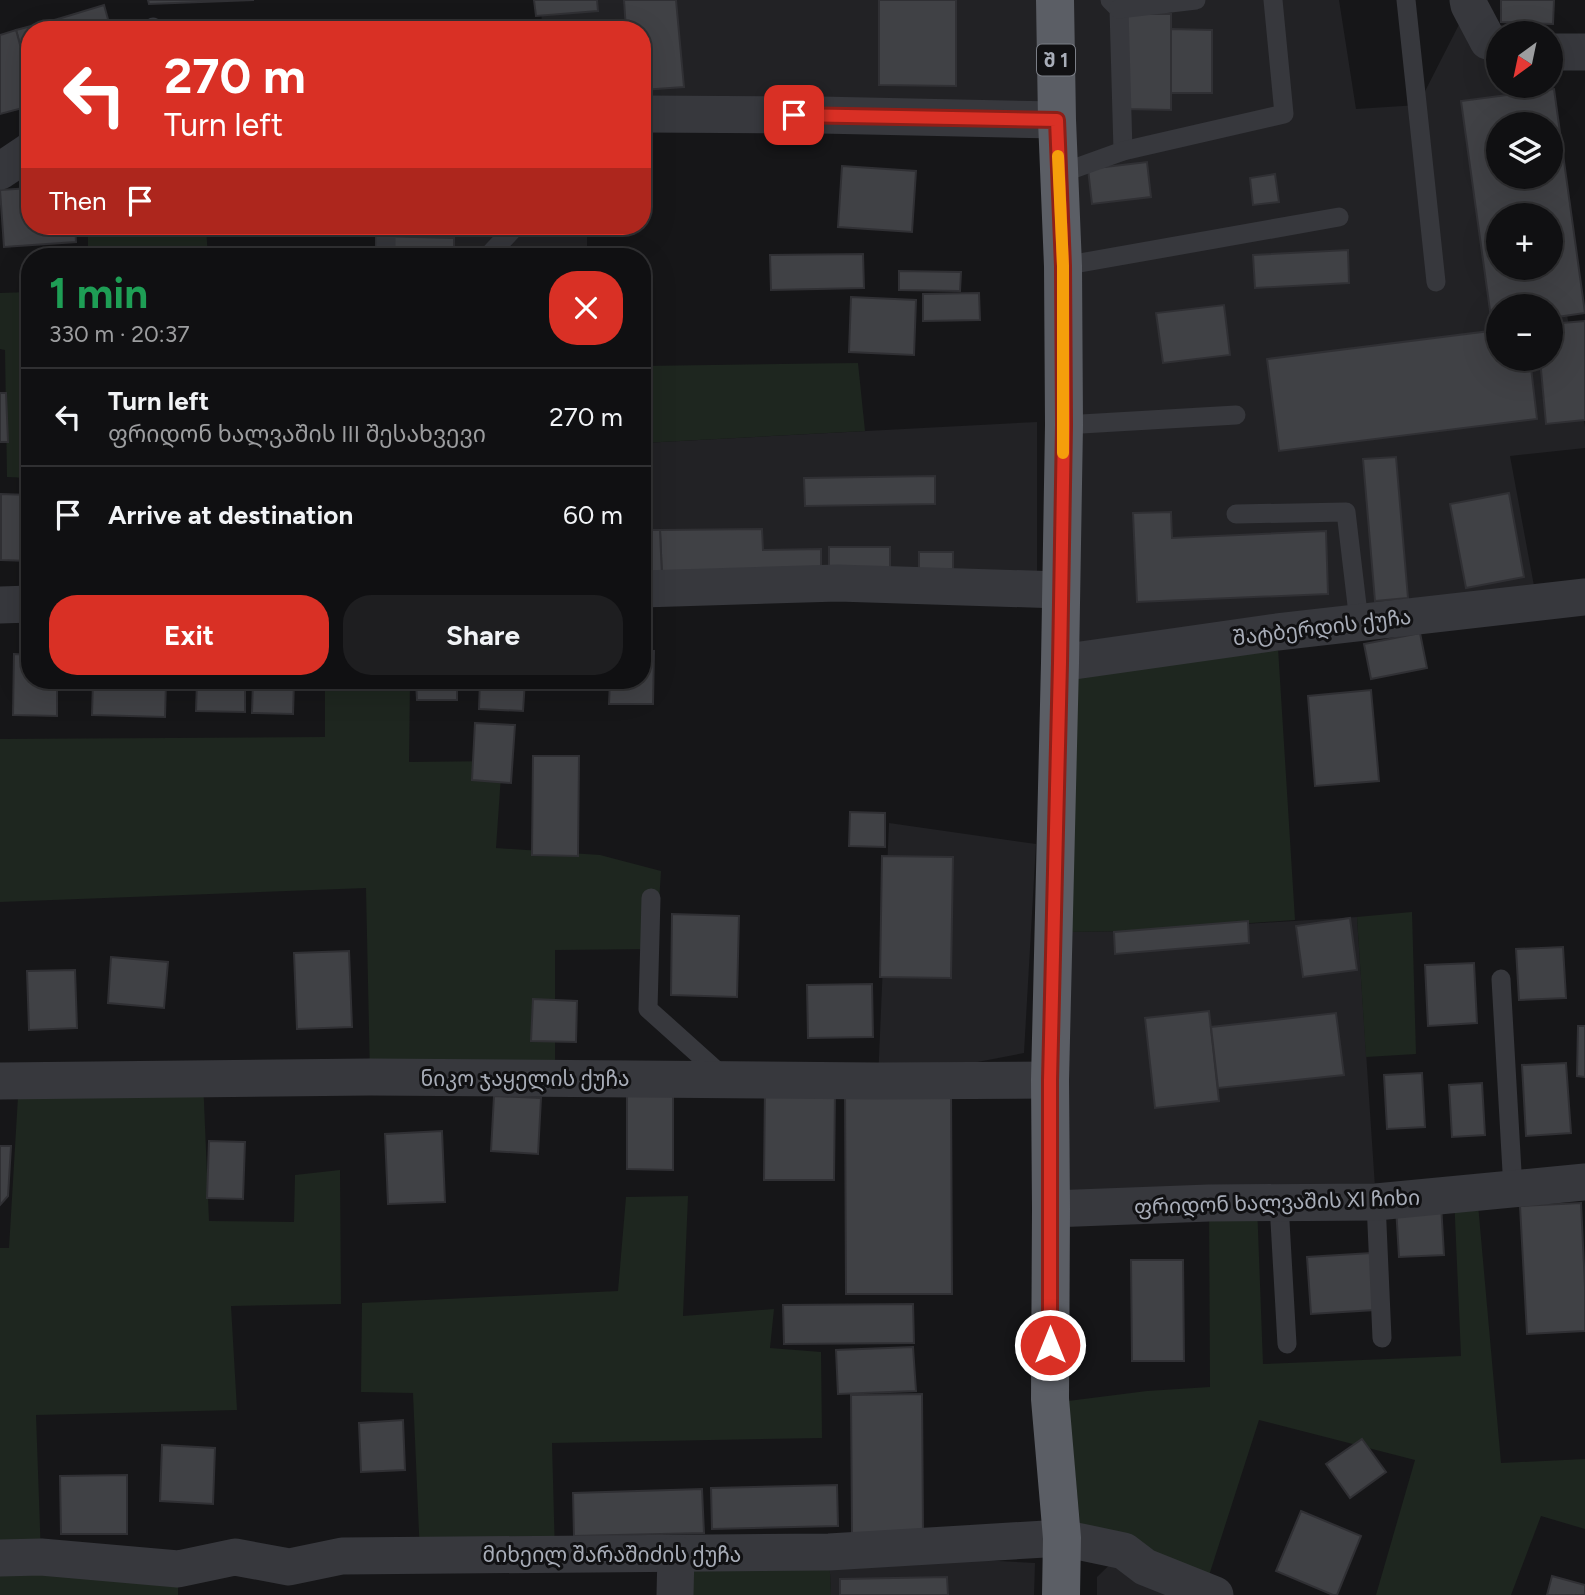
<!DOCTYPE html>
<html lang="en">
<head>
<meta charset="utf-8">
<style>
  body { margin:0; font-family:Figtree,"Noto Sans Georgian",sans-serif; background:#1e1e20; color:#f1f3f6; height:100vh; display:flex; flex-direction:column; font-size:26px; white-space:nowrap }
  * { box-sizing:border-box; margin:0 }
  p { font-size:23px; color:#9c9d9f }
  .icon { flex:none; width:38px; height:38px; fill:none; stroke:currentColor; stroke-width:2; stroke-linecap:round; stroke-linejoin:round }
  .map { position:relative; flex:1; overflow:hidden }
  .panel { position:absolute; left:21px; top:248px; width:630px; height:441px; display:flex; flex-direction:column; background:#101012; border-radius:28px; box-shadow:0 7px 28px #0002,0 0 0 2px #303032 }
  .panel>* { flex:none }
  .banner { position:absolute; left:21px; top:21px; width:630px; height:214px; border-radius:28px; box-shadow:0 7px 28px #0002,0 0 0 2px #303032; background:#d93025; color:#fff; overflow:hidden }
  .needle { width:46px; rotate:213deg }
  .fabs { position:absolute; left:1486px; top:21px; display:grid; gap:14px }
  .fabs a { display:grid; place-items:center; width:77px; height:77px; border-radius:50%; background:#101012; box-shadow:0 7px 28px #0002,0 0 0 2px #303032; font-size:35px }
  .pin { position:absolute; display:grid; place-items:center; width:60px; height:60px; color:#fff; margin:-30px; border-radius:14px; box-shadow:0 4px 10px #0006 }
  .me { position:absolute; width:77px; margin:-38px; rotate:0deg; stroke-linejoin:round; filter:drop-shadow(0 0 5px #0008) }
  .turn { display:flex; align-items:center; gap:24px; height:147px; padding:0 28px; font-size:32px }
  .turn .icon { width:91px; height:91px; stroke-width:2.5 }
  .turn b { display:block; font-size:49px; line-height:60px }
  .then { display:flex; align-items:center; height:66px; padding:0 28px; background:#0003; gap:14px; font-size:26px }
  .round { display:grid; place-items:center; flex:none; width:74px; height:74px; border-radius:28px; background:#1e1e20 }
  .headline { display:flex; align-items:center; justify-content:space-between; height:119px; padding:0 28px }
  h1 { font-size:42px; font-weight:700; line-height:52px; color:#1e9e55 }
  .button { display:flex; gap:14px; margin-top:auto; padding:14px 28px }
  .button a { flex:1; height:80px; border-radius:28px; background:#d93025; color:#fff; font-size:28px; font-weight:700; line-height:80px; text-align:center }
  .button a+a { background:#1e1e20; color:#f1f3f6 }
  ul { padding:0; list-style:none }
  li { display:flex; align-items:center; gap:21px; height:98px; padding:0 28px; border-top:2px solid #303032 }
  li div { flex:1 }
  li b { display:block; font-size:26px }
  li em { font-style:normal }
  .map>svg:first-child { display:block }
</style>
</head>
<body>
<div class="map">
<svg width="1585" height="1595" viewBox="0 0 1585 1595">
  <rect width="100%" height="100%" fill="#161618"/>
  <g fill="#222225" fill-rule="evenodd">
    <polygon points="541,0 1036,0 1042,108 642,113 642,30 542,30"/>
    <path d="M1073,0h266l17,109 62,-4 51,-100 29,39v42h32l6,38h-38v53h47l40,250v21l-75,8 27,146 -464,47zM1498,215h52v53h-52zM1498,306h52v53h-52z"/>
    <rect x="386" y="226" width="201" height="31"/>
    <polygon points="1037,422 1037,574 642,589 642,443"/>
    <polygon points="889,823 1036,844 1024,1053 878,1081"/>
    <polygon points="1357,917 1376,1202 1070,1193 1064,932 1134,931"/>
    <polygon points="1124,1551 1215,1595 1097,1595 1097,1577"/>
    <polygon points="829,1552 1035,1563 1034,1595 831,1595"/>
  </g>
  <g fill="#1e261f">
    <polygon points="88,226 206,226 208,257 88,257"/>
    <polygon points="30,292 30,478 7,477 5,350 0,349 0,293"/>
    <polygon points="858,363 865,431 642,443 642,366"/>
    <polygon points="1277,632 1295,920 1134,931 1064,932 1072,671"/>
    <polygon points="325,681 410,681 409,762 502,761 496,848 600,855 661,871 656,949 555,950 555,1078 370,1077 366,888 0,902 0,739 325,737"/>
    <polygon points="1412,912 1416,1054 1366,1057 1357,917"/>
    <polygon points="203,1079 209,1221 294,1222 295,1175 340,1170 341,1304 231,1306 237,1410 36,1415 41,1557 178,1569 178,1595 0,1595 0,1248 9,1248 19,1080"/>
    <polygon points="1477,1193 1501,1463 1585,1459 1585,1529 1541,1516 1511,1595 1376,1595 1415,1460 1259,1420 1204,1591 1080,1523 1068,1401 1147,1391 1210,1387 1209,1203 1257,1204 1263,1364 1461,1356 1454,1195"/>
    <polygon points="688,1196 683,1316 774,1309 770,1348 821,1352 822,1438 552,1443 555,1555 420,1556 413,1393 361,1392 362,1303 618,1291 626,1197"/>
    <polygon points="829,1552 831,1595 675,1595 676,1554"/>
  </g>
  <g fill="#404145" stroke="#303034" stroke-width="2" fill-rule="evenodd">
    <polygon points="148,0 254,0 149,4"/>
    <polygon points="534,0 597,0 598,11 536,16"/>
    <polygon points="624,0 676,0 684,87 642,90 642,30 626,30"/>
    <polygon points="879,0 956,0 956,86 879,85"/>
    <polygon points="1501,0 1554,0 1553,24 1501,22"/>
    <polygon points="104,5 111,30 61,30 58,19"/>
    <polygon points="1126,14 1171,14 1171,110 1125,109"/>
    <polygon points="58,19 61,30 30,30 30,81 16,30"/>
    <polygon points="138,21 141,30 124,30 123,26"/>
    <polygon points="1171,29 1212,30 1212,93 1171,93"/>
    <polygon points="16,30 30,81 30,106 0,114 0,35"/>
    <path d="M1554,89l31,224 -35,5v-12h-52v19h-6l-31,-224zM1498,124h52v53h-52zM1498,215h52v53h-52z"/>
    <polygon points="1147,162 1151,197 1092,204 1088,169"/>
    <polygon points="842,166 916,171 912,232 838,227"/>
    <polygon points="1275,174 1279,202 1253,205 1250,178"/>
    <polygon points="30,188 30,226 75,226 76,242 4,247 0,190"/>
    <rect x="376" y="226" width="28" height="10"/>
    <polygon points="376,236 454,238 454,257 376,257"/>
    <polygon points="1348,250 1349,283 1255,288 1253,255"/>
    <polygon points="863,254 864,288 771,290 770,255"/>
    <polygon points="899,271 961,272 960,291 899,290"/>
    <polygon points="979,293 980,320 923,321 923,294"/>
    <polygon points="851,297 916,300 914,355 849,352"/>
    <polygon points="1224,305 1230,355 1163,363 1156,313"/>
    <polygon points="1585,321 1585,420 1546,424 1540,359 1550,359 1550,324"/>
    <polygon points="1498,330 1498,359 1530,359 1537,419 1279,451 1267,359"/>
    <polygon points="0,393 6,393 8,442 0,442"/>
    <polygon points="1396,457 1408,598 1375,601 1363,459"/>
    <polygon points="935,476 935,504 805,506 804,478"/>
    <polygon points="1509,493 1524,577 1466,588 1450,504"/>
    <polygon points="1,494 30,495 30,561 1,560"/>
    <polygon points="1171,512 1172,538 1326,531 1328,594 1137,602 1133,513"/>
    <polygon points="762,529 763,550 821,549 821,574 662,577 660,530"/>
    <polygon points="642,530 660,530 662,577 642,577"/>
    <polygon points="829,547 890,547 890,575 829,574"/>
    <polygon points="919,552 953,552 953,569 919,570"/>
    <polygon points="1420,633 1427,668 1371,679 1364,644"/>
    <polygon points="642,651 654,651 653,704 609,704 610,681 642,681"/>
    <polygon points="14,654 30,655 30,681 57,681 57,716 13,715"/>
    <polygon points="93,681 166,681 165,717 92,715"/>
    <polygon points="197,681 245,681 245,712 196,711"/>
    <polygon points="253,681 294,681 293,714 252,713"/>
    <polygon points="416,681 457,681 457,700 417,700"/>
    <polygon points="480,681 525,681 523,711 479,709"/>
    <polygon points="557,681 591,681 591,690 557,689"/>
    <polygon points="1371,690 1379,781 1315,786 1308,696"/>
    <polygon points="475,723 515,725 511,783 472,780"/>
    <polygon points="533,756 579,756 578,856 532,855"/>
    <polygon points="850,812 885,813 885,847 849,846"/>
    <polygon points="882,856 953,857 951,978 880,977"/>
    <polygon points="672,914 739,916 737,997 671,995"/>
    <polygon points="1350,918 1357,970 1303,977 1296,926"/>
    <polygon points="1248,921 1249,943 1115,954 1114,932"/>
    <polygon points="1563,947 1566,998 1519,1000 1516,949"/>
    <polygon points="349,951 352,1027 297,1029 294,953"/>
    <polygon points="111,957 168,962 164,1008 108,1003"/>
    <polygon points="1474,963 1477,1023 1428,1026 1425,965"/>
    <polygon points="75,970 77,1028 29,1030 27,971"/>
    <polygon points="872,984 873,1037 808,1038 807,985"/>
    <polygon points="533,999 577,1001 576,1042 531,1041"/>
    <polygon points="1209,1011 1219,1101 1155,1108 1145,1018"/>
    <polygon points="1336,1013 1344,1075 1218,1088 1211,1027"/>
    <polygon points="1578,1026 1585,1026 1585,1077 1577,1076"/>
    <polygon points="1566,1063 1571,1133 1526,1136 1522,1065"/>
    <polygon points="1422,1073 1425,1127 1387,1129 1384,1075"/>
    <polygon points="1482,1083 1485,1135 1452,1137 1449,1085"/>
    <polygon points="765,1087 835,1088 834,1180 764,1180"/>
    <polygon points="845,1087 951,1087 952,1294 846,1294"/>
    <polygon points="627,1089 673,1089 673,1170 627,1169"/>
    <polygon points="494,1096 541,1098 538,1154 491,1151"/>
    <polygon points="442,1131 445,1202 388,1204 385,1134"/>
    <polygon points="209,1141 245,1142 243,1199 207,1198"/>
    <polygon points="0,1146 11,1146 8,1196 0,1205"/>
    <polygon points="1581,1203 1585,1287 1585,1331 1527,1334 1520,1206"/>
    <polygon points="1441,1204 1444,1255 1399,1257 1396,1207"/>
    <polygon points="1371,1253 1375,1310 1311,1314 1307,1257"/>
    <polygon points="1131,1260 1183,1260 1184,1361 1132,1361"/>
    <polygon points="913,1304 914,1343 784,1344 783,1305"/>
    <polygon points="913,1347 916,1391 838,1394 836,1350"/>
    <polygon points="922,1394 923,1533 852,1534 851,1395"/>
    <polygon points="403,1420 405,1470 361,1472 359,1423"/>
    <polygon points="1362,1439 1386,1472 1350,1498 1326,1464"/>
    <polygon points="162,1445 215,1448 213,1504 160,1501"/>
    <polygon points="127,1475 127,1534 61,1534 60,1476"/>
    <polygon points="837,1485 838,1526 712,1529 711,1488"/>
    <polygon points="702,1489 704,1533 574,1536 573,1493"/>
    <polygon points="1301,1511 1361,1536 1337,1595 1333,1595 1276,1571"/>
    <polygon points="1552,1576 1585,1585 1585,1595 1547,1595"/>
    <polygon points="947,1577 948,1595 840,1595 840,1579"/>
  </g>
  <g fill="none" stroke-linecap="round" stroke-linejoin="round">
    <g stroke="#37383d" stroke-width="19">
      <polyline points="1110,0 1119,9 1123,151"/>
      <polyline points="1406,0 1436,282"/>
      <polyline points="1119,9 1196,0"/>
      <polyline points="153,27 154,30"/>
      <polyline points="1059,174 1123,151 1284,114 1273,0"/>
      <polyline points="386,226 386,257"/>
      <polyline points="487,257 516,226"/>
      <polyline points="1063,266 1339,217"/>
      <polyline points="1064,425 1236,415"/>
      <polyline points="1236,514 1346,512 1359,622"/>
      <polyline points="651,898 648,1009 726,1079"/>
      <polyline points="1501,979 1513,1189"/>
      <polyline points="1376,1202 1382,1338"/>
      <polyline points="1279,1204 1287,1344"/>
    </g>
    <g stroke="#37383d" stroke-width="37">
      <polyline points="1468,0 1469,5 1488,41 1498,44"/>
      <polyline points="1550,52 1585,52"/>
      <polyline points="642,114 820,115 1057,120"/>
      <polyline points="0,171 30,151"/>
      <polyline points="642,589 838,583 1060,590"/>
      <polyline points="0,605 30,604"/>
      <polyline points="1060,663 1277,632 1585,597"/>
      <polyline points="0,1081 370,1077 878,1081 1050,1080"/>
      <polyline points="1051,1209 1209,1203 1376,1202 1585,1182"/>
      <polyline points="0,1558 41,1557 178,1569 235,1557 289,1567 342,1556 829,1552 1062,1538 1124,1551 1145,1567 1215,1595"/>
      <polyline points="675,1595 676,1554"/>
    </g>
    <polyline stroke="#5b5e65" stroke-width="38" points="1055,0 1057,120 1063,266 1064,425 1060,663 1050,1080 1051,1209 1050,1399 1062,1538 1061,1595"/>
  </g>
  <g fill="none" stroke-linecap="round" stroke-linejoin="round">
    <g stroke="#8d1f18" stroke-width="18">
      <polyline id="route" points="794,115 1057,120 1063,266 1064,425 1060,663 1050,1080 1050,1345"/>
    </g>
    <use href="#route" stroke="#d93025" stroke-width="12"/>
    <polyline stroke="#f59e0b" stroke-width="12" points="1058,156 1063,266 1063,453"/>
  </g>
  <g text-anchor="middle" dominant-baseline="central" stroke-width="6" stroke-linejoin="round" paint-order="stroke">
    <rect fill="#111113" stroke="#7b7e86" stroke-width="2" x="1037" y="44.5" width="38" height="31" rx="5"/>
    <g font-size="19" font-weight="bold" fill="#a8adb8">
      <text x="1056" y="60">შ 1</text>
    </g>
    <g font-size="21" fill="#a8adb8" stroke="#111113">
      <text transform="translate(1322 627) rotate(-7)">შატბერდის ქუჩა</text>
      <text x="525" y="1078">ნიკო ჯაყელის ქუჩა</text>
      <text transform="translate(1277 1202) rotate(-2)">ფრიდონ ხალვაშის XI ჩიხი</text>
      <text x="612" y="1554">მიხეილ შარაშიძის ქუჩა</text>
    </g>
  </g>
</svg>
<div class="fabs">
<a><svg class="needle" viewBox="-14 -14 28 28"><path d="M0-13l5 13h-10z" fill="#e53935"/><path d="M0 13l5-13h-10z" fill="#9c9d9f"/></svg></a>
<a><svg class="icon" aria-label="layers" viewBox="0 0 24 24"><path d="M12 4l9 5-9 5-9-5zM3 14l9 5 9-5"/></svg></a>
<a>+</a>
<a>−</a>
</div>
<div class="pin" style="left:794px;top:115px;background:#d93025"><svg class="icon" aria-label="arrive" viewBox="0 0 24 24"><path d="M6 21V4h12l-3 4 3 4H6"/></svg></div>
<svg class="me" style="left:1050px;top:1345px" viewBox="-20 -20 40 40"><circle r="17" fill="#d93025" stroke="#fff" stroke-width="3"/><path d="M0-11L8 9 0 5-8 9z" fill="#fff"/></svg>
<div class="banner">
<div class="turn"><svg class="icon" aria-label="left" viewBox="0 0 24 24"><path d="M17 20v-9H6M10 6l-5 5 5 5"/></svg><div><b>270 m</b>Turn left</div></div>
<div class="then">Then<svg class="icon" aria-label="arrive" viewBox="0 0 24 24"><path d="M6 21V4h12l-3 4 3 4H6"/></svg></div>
</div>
<section class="panel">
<div class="headline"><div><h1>1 min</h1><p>330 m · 20:37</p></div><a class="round" style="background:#d93025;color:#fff"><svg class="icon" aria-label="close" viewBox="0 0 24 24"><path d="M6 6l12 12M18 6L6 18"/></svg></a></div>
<ul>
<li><svg class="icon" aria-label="left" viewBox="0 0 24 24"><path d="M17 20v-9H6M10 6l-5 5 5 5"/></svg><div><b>Turn left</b><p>ფრიდონ ხალვაშის III შესახვევი</p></div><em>270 m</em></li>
<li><svg class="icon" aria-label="arrive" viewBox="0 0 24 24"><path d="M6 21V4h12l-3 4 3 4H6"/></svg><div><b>Arrive at destination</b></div><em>60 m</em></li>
</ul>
<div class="button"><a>Exit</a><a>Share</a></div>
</section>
</div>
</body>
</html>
